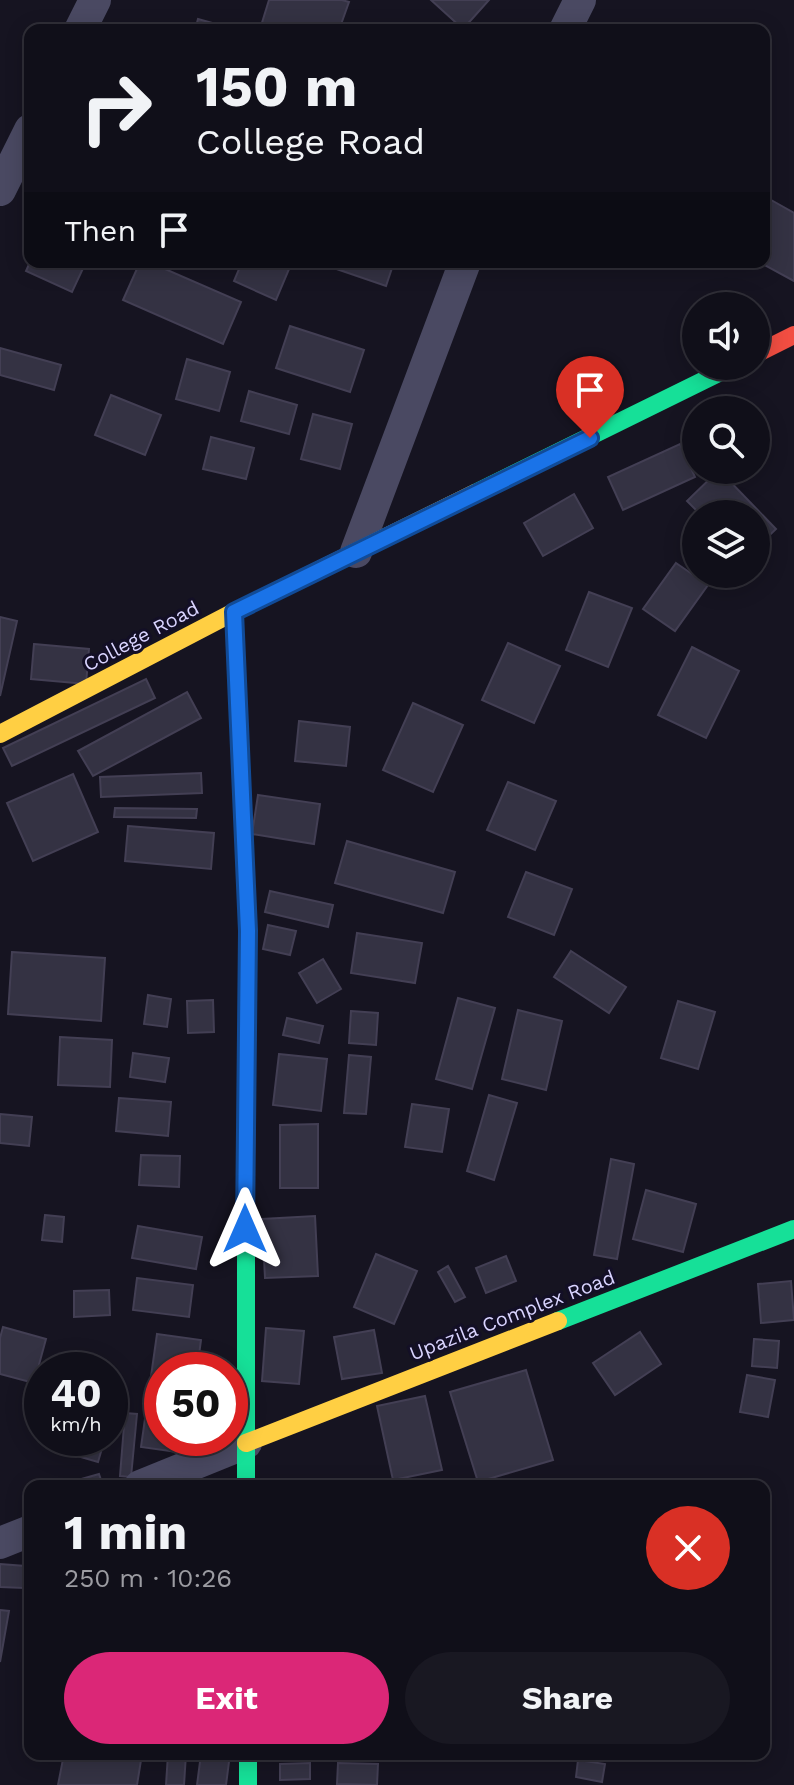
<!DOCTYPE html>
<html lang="en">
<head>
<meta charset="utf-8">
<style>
  body { margin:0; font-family:"Work Sans",sans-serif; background:#191822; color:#f1f3f6; height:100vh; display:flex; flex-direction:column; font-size:30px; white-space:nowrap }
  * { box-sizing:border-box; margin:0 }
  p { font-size:26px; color:#9c9ca2 }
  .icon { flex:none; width:44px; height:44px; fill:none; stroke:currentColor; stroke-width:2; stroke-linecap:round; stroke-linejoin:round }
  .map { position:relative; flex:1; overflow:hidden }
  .drawer { position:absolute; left:24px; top:1480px; width:746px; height:280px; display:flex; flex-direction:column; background:#100f19; border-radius:16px; box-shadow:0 4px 20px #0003,0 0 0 2px #302f38 }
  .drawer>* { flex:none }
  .hud { position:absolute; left:24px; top:24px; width:746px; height:244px; border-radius:16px; box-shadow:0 4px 20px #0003,0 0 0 2px #302f38; background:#100f19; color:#f1f3f6; overflow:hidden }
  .fabs { position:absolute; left:682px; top:292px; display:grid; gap:16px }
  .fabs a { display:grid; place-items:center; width:88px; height:88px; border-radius:50%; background:#100f19; box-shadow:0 4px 20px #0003,0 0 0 2px #302f38; font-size:40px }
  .speed { position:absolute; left:24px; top:1352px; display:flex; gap:16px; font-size:40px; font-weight:700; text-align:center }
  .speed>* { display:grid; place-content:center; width:104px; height:104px; border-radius:50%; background:#100f19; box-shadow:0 4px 20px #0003,0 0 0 2px #302f38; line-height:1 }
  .speed small { font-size:20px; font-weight:400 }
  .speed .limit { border:12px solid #d22; background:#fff; color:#111 }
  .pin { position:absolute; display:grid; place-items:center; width:68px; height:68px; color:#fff; margin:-82px -34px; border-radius:50% 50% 50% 0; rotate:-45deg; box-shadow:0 0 8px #0007 }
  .pin .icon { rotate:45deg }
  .me { position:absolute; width:88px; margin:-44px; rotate:0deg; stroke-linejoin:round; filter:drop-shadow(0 0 6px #0008) }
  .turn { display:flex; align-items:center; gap:28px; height:168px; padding:0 40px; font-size:36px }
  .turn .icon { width:104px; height:104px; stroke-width:2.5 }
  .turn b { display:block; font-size:56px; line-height:68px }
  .then { display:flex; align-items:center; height:76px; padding:0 40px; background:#0003; gap:16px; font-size:30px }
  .round { display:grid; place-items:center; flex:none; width:84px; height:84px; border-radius:42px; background:#191822 }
  .overview { display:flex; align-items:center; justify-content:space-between; height:136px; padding:0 40px }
  h1 { font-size:48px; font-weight:700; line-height:60px }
  .action { display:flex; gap:16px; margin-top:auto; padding:16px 40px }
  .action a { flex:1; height:92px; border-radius:48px; background:#db2777; color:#fff; font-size:32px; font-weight:700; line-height:92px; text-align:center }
  .action a+a { background:#191822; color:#f1f3f6 }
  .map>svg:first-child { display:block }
</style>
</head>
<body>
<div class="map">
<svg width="794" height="1785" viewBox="0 0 794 1785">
  <rect width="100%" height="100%" fill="#161421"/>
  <g fill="#343243" stroke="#433f54" stroke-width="2">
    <polygon points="269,0 342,0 349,2 339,30 272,30 261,26"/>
    <polygon points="431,0 489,0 463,29"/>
    <polygon points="198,19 234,29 233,30 195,30"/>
    <polygon points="764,196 794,213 794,281 759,262 764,262"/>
    <polygon points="30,262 86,262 72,292 26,271"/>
    <polygon points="140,262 149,262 241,302 223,344 123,300"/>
    <polygon points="242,262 292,262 276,300 234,281"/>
    <polygon points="320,262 394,262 386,286 319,263"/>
    <polygon points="290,326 364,350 350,392 276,368"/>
    <polygon points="0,348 61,365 54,390 0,375"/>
    <polygon points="187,359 230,372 219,411 176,399"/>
    <polygon points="249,391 297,405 289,434 241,421"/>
    <polygon points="111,395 161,415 145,455 95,435"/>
    <polygon points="313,414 352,424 340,469 301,459"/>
    <polygon points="211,437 254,448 246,479 203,469"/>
    <polygon points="680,444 695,477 623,510 608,477"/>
    <polygon points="719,470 776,529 756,548 756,514 700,514 687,501"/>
    <polygon points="574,494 593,528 543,556 524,523"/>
    <polygon points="676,563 708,585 675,631 643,609"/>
    <polygon points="589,592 632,608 608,667 566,650"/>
    <polygon points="0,617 17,621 0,696"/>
    <polygon points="508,643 560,666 534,723 482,700"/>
    <polygon points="34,644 89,649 86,684 31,679"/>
    <polygon points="692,647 739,671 706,738 658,715"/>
    <polygon points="146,679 155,698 12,766 3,748"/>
    <polygon points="187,692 201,718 93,776 78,751"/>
    <polygon points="413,703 463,725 433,792 383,770"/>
    <polygon points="299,721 350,727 346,766 295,761"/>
    <polygon points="201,773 202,793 101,797 100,777"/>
    <polygon points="73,774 98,832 33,861 7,803"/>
    <polygon points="508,782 556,801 535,850 487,830"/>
    <polygon points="258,795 320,804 314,844 252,834"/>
    <polygon points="115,808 197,809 196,818 114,817"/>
    <polygon points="128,826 214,833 211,869 125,861"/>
    <polygon points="347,841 455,872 443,913 335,883"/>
    <polygon points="526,872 572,889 554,935 508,917"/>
    <polygon points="270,891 333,905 328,927 265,912"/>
    <polygon points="268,925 296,931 290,955 263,949"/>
    <polygon points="357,933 422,943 415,983 351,973"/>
    <polygon points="571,951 626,987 609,1013 554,977"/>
    <polygon points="12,952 105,958 101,1021 8,1014"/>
    <polygon points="323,959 341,989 317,1003 299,973"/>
    <polygon points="148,995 171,999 167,1027 144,1024"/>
    <polygon points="458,998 495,1008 472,1089 436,1079"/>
    <polygon points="213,1000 214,1032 188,1033 187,1001"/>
    <polygon points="678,1001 715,1012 698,1069 661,1058"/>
    <polygon points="518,1010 562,1021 546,1090 502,1079"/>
    <polygon points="351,1011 378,1013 376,1045 349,1043"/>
    <polygon points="287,1018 323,1026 319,1043 283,1035"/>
    <polygon points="60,1037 112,1040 110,1087 58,1085"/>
    <polygon points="133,1053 169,1058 165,1082 130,1077"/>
    <polygon points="279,1054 327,1059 321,1111 273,1105"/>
    <polygon points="349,1055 371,1057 366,1114 344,1113"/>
    <polygon points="489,1095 517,1103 494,1180 467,1171"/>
    <polygon points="119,1098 171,1102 168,1136 116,1131"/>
    <polygon points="412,1104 449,1109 442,1152 405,1147"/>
    <polygon points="0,1114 32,1117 29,1146 0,1143"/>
    <polygon points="318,1124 318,1188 280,1188 280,1125"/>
    <polygon points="141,1155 180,1156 179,1187 139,1185"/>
    <polygon points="611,1159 634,1164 617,1259 594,1255"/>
    <polygon points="646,1190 696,1204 683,1252 633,1239"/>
    <polygon points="45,1215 64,1217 62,1242 42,1240"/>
    <polygon points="315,1216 318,1276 265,1278 262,1219"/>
    <polygon points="138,1226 202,1237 196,1269 132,1258"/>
    <polygon points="376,1254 417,1271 394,1324 354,1307"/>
    <polygon points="506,1256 516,1281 486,1293 476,1268"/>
    <polygon points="448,1266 465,1297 455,1302 438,1272"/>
    <polygon points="137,1278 193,1285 189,1317 133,1310"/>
    <polygon points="791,1281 794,1320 761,1323 758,1284"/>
    <polygon points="109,1290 110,1315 74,1317 74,1291"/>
    <polygon points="3,1327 46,1339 34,1383 0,1374 0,1338"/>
    <polygon points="266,1328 304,1331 299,1384 262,1381"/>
    <polygon points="374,1330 382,1373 342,1379 334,1337"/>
    <polygon points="640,1332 661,1364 615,1395 593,1363"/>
    <polygon points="157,1334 201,1340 197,1370 162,1370 162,1438 187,1438 185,1453 141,1447"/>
    <polygon points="754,1339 779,1341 777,1368 752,1366"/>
    <polygon points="526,1370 553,1460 478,1482 450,1392"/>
    <polygon points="747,1375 775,1380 768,1417 740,1412"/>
    <polygon points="425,1396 442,1470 393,1480 377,1406"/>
    <polygon points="125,1413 137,1414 131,1477 120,1476"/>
    <polygon points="53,1438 105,1438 98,1462 50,1448"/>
    <polygon points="99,1474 103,1486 73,1486 71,1482"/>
    <polygon points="0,1564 25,1566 24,1588 0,1587"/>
    <polygon points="0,1610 9,1611 0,1662"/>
    <polygon points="64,1754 142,1754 137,1785 58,1785"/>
    <polygon points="168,1754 186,1754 184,1785 166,1785"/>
    <polygon points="201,1754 230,1754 226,1785 197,1785"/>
    <polygon points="578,1760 605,1764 602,1782 576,1777"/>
    <polygon points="310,1763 310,1779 280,1780 280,1764"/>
    <polygon points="338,1763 378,1764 377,1785 337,1784"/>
  </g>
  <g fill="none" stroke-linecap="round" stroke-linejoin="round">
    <g stroke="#4a4962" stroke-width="32">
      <polyline points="80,30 95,0"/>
      <polyline points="565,30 580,0"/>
      <polyline points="0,190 30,130"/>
      <polyline points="356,552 465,262"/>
      <polyline points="140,1486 246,1443"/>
      <polyline points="0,1543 30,1531"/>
    </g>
    <g stroke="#16e098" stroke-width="18">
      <polyline points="475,493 733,366"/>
      <polyline points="246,1159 246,1486"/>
      <polyline points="558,1321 794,1229"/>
      <polyline points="248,1754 248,1785"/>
    </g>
    <g stroke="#ffcf43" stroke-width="18">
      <polyline points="0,734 234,612 475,493"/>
      <polyline points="246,1443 558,1321"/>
    </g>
    <g stroke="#f24e42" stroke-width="18">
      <polyline points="756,354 794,335"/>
      <polyline points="234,612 248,931 246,1159"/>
    </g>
  </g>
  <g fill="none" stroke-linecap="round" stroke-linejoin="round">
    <g stroke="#114b97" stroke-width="20">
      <polyline id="route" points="245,1229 248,931 234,612 590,438"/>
    </g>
    <use href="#route" stroke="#1a73e8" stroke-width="14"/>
  </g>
  <g text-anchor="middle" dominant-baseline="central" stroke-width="6" stroke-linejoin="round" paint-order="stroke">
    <g font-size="20" fill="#d9d4ff" stroke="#130f26">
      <text transform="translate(141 636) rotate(-28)">College Road</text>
      <text transform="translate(512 1315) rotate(-21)">Upazila Complex Road</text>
    </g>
  </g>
</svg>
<div class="fabs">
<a><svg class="icon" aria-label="sound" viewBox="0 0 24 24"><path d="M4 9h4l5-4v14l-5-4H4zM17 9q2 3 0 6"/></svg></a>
<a><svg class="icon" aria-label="search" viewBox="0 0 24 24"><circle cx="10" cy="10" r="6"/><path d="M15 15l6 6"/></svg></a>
<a><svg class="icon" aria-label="layers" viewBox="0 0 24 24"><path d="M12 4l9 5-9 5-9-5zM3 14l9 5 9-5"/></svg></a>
</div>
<div class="speed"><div>40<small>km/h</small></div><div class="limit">50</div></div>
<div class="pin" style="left:590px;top:438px;background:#d93025"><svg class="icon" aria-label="arrive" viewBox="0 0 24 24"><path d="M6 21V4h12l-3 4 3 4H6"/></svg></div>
<svg class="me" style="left:245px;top:1229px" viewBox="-20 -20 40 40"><path d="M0-17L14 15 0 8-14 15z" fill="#1a73e8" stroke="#fff" stroke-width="4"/></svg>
<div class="hud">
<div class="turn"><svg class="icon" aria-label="right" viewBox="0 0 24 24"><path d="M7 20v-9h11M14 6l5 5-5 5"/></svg><div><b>150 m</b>College Road</div></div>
<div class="then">Then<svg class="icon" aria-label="arrive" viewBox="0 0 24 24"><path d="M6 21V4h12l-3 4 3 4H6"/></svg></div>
</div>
<section class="drawer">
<div class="overview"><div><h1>1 min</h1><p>250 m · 10:26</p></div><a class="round" style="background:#d93025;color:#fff"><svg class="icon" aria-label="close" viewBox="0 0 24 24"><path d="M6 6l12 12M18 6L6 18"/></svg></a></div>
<div class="action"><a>Exit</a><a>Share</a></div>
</section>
</div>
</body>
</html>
